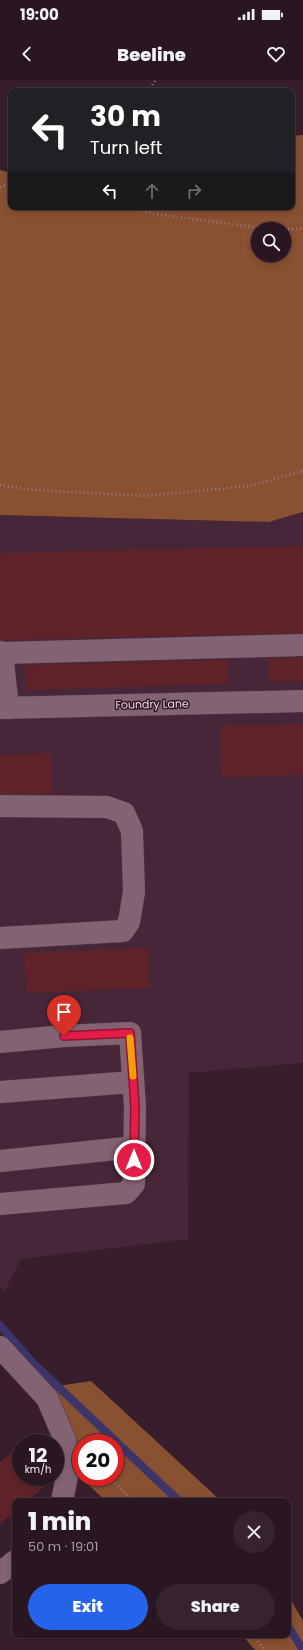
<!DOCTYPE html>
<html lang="en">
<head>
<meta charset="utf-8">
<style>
  body { margin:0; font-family:Poppins,sans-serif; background:#36232e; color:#f1f3f6; height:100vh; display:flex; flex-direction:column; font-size:15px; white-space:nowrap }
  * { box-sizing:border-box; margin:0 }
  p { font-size:13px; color:#a59fa5 }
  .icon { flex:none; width:22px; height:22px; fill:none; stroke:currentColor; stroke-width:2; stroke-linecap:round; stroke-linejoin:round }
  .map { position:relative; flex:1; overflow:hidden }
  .drawer { position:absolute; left:12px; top:1418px; width:279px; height:140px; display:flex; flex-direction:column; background:#2a1621; border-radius:8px; box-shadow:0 2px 6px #0003,0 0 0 1px #46353f }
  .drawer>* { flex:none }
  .hud { position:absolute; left:8px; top:8px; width:287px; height:122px; border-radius:8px; box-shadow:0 2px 6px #0003,0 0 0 1px #46353f; background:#202124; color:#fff; overflow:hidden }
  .tools { position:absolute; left:251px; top:142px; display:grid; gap:8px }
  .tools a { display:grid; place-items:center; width:40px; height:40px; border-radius:50%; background:#2a1621; box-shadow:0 2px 6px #0003,0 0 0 1px #46353f; font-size:20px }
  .speed { position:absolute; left:12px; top:1354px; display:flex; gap:8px; font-size:20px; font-weight:700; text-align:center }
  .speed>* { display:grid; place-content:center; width:52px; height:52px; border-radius:50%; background:#2a1621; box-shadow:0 2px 6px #0003,0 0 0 1px #46353f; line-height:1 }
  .speed small { font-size:10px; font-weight:400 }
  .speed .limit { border:6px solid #d22; background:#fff; color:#111 }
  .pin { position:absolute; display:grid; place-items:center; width:34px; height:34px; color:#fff; margin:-41px -17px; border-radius:50% 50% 50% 0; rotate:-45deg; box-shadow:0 0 4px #0007 }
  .pin .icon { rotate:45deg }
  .me { position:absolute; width:44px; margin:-22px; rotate:0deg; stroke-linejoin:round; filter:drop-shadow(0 0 3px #0008) }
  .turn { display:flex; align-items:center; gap:14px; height:84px; padding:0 16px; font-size:18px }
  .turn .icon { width:52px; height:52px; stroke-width:2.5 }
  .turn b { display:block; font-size:28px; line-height:34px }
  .lanes { display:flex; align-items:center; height:38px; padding:0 16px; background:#0003; justify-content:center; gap:20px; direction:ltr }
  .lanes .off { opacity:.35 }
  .round { display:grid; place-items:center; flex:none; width:42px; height:42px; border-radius:21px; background:#36232e }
  .overview { display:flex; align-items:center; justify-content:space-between; height:68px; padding:0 16px }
  h1 { font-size:24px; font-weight:800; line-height:30px }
  .action { display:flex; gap:8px; margin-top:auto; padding:8px 16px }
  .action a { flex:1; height:46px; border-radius:24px; background:#2563eb; color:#fff; font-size:16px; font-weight:800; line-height:46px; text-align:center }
  .action a+a { background:#36232e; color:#f1f3f6 }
  .status { display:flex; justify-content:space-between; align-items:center; height:28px; padding:0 20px; background:#2a1621; direction:ltr }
  .status svg { height:11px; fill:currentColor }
  header { display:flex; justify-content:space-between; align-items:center; height:52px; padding:0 16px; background:#2a1621; font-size:18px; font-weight:800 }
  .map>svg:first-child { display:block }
</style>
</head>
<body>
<div class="status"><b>19:00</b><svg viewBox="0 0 49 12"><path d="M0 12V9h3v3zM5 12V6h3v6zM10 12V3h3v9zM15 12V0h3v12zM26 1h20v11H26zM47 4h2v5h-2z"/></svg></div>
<header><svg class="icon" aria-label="back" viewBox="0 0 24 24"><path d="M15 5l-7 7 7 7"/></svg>Beeline<svg class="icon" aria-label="heart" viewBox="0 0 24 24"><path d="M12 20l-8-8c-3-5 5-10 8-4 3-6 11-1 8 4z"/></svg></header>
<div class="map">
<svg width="303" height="1570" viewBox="0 0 303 1570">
  <rect width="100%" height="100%" fill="#381e2c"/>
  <polygon fill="#462638" points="303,432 303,983 189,993 188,1159 21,1179 4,1212 0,1207 0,435 269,442"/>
  <g fill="#895032" fill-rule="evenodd">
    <path d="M303,55v377l-34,10 -269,-7v-345l11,3v34h281v-71zM258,149h26v26h-26z"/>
    <path d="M91,1301l130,120h-115l-48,-44 -7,-70zM81,1363h34v34h-34z"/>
    <polygon points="288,1515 303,1541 303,1570 255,1570 242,1555 288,1555"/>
  </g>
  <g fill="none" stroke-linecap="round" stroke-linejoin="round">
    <g stroke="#3d356a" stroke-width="8">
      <polyline points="0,1245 33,1283 179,1421"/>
      <polyline points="288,1546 303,1570"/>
    </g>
  </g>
  <g fill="#602329">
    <polygon points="303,466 303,553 0,560 0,473"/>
    <polygon points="268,578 303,578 303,601 268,602"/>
    <polygon points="228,580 228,604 25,610 25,585"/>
    <polygon points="303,644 303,695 222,697 220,646"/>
    <polygon points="51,673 52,714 0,714 0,675"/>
    <polygon points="149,868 150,908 26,913 24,873"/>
    <polygon points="21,1365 21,1397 54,1397 54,1399 27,1421 15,1421 15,1431 0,1444 0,1382"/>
  </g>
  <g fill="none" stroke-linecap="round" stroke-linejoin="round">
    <g stroke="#503a46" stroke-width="23">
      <g id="minor">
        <polyline points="0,572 2,573 8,628"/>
        <polyline points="2,573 303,565"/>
        <polyline points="0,628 303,621"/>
        <polyline points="0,726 107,727 124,733 132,751 134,812 129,842 123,851 0,858"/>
        <polyline points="0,962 64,956 130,953 135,1027 134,1104 126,1113 0,1124"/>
        <polyline points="0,1012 133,1002"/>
        <polyline points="0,1081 135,1067"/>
        <polyline points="0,1267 47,1318 65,1360 67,1396 62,1421"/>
        <polyline points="0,1493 15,1481"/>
      </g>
    </g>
    <g stroke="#957f8a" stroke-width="2.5" stroke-dasharray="1 3" stroke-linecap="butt">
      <polyline points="147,11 156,0"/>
      <polyline points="0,107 11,103"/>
      <polyline points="130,127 155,134 268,149"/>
      <polyline points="284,149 303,149"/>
      <polyline points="0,405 34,410 146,416 249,406 303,391"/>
      <polyline points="110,1397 133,1421"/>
      <polyline points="253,1555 265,1570"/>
    </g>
    <use href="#minor" stroke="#836373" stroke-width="22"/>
  </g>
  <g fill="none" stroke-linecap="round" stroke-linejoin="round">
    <g stroke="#92132f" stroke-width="10">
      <polyline id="route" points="64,956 130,953 135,1027 134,1080"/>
    </g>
    <use href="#route" stroke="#e11d48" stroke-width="7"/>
    <polyline stroke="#f59e0b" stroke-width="7" points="130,958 133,996"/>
  </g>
  <g text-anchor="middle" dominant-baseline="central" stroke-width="3" stroke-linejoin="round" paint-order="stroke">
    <g font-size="11" fill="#eedbe4" stroke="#2e1422">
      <text transform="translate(152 624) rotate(-1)">Foundry Lane</text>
    </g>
  </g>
</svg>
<div class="tools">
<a><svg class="icon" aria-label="search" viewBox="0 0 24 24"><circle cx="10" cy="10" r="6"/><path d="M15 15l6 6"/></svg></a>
</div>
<div class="speed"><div>12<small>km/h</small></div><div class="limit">20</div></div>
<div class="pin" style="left:64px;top:956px;background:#d93025"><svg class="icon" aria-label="arrive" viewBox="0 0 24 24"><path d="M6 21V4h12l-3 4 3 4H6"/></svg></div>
<svg class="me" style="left:134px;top:1080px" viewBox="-20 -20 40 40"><circle r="17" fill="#e11d48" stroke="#fff" stroke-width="3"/><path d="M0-11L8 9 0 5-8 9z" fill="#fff"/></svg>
<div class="hud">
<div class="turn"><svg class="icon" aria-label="left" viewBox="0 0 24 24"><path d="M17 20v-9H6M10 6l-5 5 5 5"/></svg><div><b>30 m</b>Turn left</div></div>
<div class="lanes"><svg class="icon" aria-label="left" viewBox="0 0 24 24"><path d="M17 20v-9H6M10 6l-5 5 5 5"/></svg><svg class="icon off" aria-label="ahead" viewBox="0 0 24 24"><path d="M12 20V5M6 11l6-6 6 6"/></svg><svg class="icon off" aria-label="right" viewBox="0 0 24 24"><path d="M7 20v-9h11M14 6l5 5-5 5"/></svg></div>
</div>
<section class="drawer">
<div class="overview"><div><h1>1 min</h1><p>50 m · 19:01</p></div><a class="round"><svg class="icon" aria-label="close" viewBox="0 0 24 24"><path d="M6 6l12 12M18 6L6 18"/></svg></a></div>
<div class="action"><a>Exit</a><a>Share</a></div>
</section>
</div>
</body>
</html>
